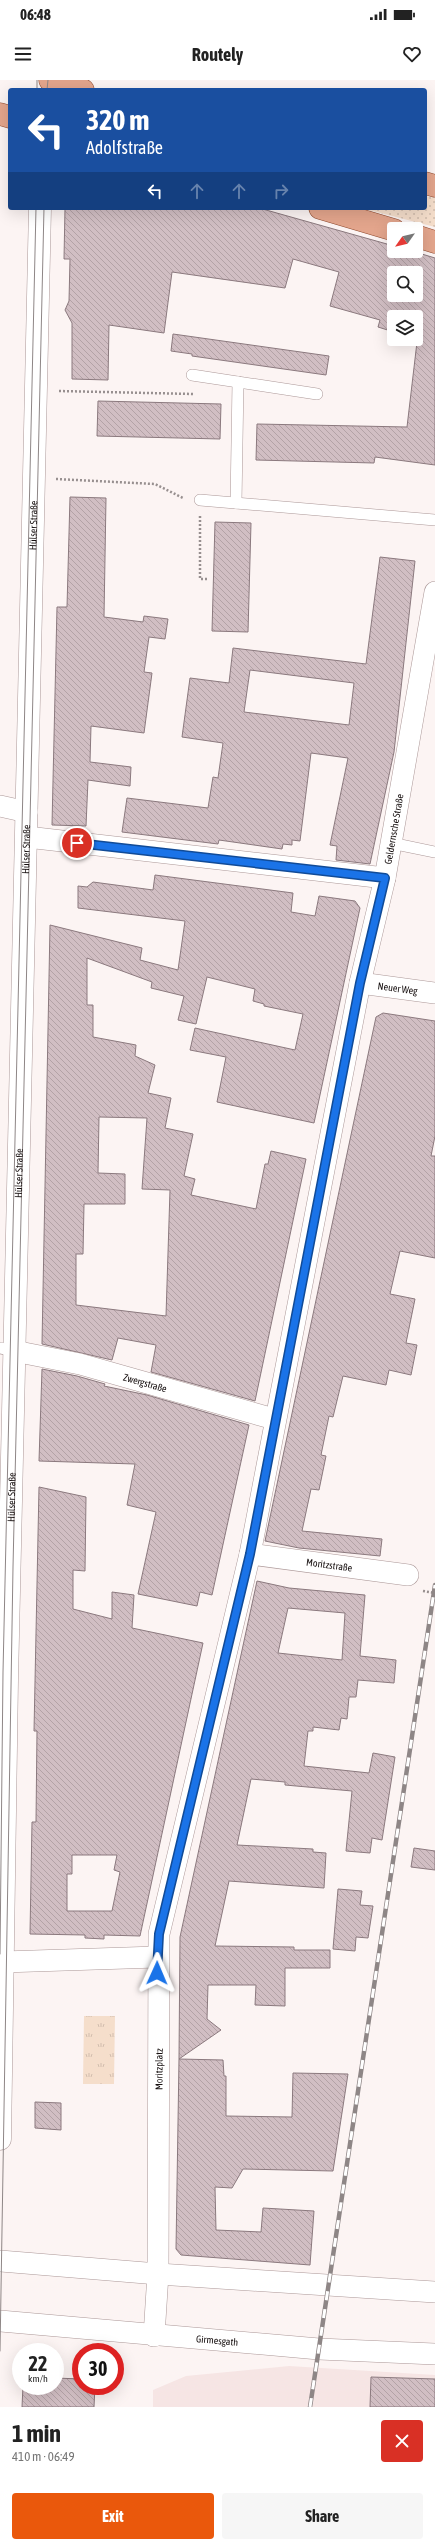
<!DOCTYPE html>
<html lang="en">
<head>
<meta charset="utf-8">
<style>
  body { margin:0; font-family:"Asap Condensed",sans-serif; background:#f6f6f6; color:#222; height:100vh; display:flex; flex-direction:column; font-size:15px; white-space:nowrap }
  * { box-sizing:border-box; margin:0 }
  p { font-size:13px; color:#767676 }
  .icon { flex:none; width:22px; height:22px; fill:none; stroke:currentColor; stroke-width:2; stroke-linecap:round; stroke-linejoin:round }
  .map { position:relative; height:2327px; overflow:hidden }
  .details { display:flex; flex-direction:column; background:#fff; flex:1 }
  .details>* { flex:none }
  .guide { position:absolute; left:8px; top:8px; width:419px; height:122px; border-radius:4px; box-shadow:0 4px 16px #0002; background:#1a4fa0; color:#fff; overflow:hidden }
  .needle { width:26px; rotate:236deg }
  .fabs { position:absolute; left:387px; top:142px; display:grid; gap:8px }
  .fabs a { display:grid; place-items:center; width:36px; height:36px; border-radius:4px; background:#fff; box-shadow:0 4px 16px #0002; font-size:20px }
  .speed { position:absolute; left:12px; top:2263px; display:flex; gap:8px; font-size:20px; font-weight:700; text-align:center }
  .speed>* { display:grid; place-content:center; width:52px; height:52px; border-radius:50%; background:#fff; box-shadow:0 4px 16px #0002; line-height:1 }
  .speed small { font-size:10px; font-weight:400 }
  .speed .limit { border:6px solid #d22; background:#fff; color:#111 }
  .pin { position:absolute; display:grid; place-items:center; width:34px; height:34px; color:#fff; margin:-17px; border:2px solid #fff; border-radius:50%; box-shadow:0 1px 4px #0007 }
  .me { position:absolute; width:44px; margin:-22px; rotate:1deg; stroke-linejoin:round; filter:drop-shadow(0 0 3px #0008) }
  .turn { display:flex; align-items:center; gap:14px; height:84px; padding:0 12px; font-size:18px }
  .turn .icon { width:52px; height:52px; stroke-width:2.5 }
  .turn b { display:block; font-size:28px; line-height:34px }
  .lanes { display:flex; align-items:center; height:38px; padding:0 12px; background:#0003; justify-content:center; gap:20px; direction:ltr }
  .lanes .off { opacity:.35 }
  .round { display:grid; place-items:center; flex:none; width:42px; height:42px; border-radius:4px; background:#f6f6f6 }
  .summary { display:flex; align-items:center; justify-content:space-between; height:68px; padding:0 12px }
  h1 { font-size:24px; font-weight:700; line-height:30px }
  .action { display:flex; gap:8px; margin-top:auto; padding:8px 12px }
  .action a { flex:1; height:46px; border-radius:4px; background:#ea580c; color:#fff; font-size:16px; font-weight:700; line-height:46px; text-align:center }
  .action a+a { background:#f6f6f6; color:#222 }
  .status { display:flex; justify-content:space-between; align-items:center; height:28px; padding:0 20px; background:#fff; direction:ltr }
  .status svg { height:11px; fill:currentColor }
  header { display:flex; justify-content:space-between; align-items:center; height:52px; padding:0 12px; background:#fff; font-size:18px; font-weight:700 }
  .map>svg:first-child { display:block }
</style>
</head>
<body>
<div class="status"><b>06:48</b><svg viewBox="0 0 49 12"><path d="M0 12V9h3v3zM5 12V6h3v6zM10 12V3h3v9zM15 12V0h3v12zM26 1h20v11H26zM47 4h2v5h-2z"/></svg></div>
<header><svg class="icon" aria-label="menu" viewBox="0 0 24 24"><path d="M4 6h16M4 12h16M4 18h16"/></svg>Routely<svg class="icon" aria-label="heart" viewBox="0 0 24 24"><path d="M12 20l-8-8c-3-5 5-10 8-4 3-6 11-1 8 4z"/></svg></header>
<div class="map">
<svg width="435" height="2327" viewBox="0 0 435 2327">
  <defs>
    <pattern id="grass-dots" width="8" height="8" patternUnits="userSpaceOnUse"><rect width="8" height="8" fill="#f5decb"/><path d="M2 2h.1M6 6h.1" fill="none" stroke="#d1bdad" stroke-width="1.8" stroke-linecap="round"/></pattern>
    <pattern id="park-tufts" width="24" height="20" patternUnits="userSpaceOnUse"><rect width="24" height="20" fill="#f5decb"/><path d="M3 7l-1-3M5 7V3M7 7l1-3M15 17l-1-3M17 17v-4M19 17l1-3" fill="none" stroke="#d1bdad"/></pattern>
    <pattern id="building-back-hatch" width="6" height="6" patternUnits="userSpaceOnUse"><rect width="6" height="6" fill="#d1bec3"/><path d="M-1 5l2 2M0 0l6 6M5-1l2 2" fill="none" stroke="#b3a2a6"/></pattern>
  </defs>
  <rect width="100%" height="100%" fill="#fcf4f3"/>
  <polygon fill="#f6e5e4" points="289,2286 435,2295 435,2327 153,2327 153,2310 186,2296"/>
  <polygon fill="url(#grass-dots)" points="425,116 435,118 435,147 361,128 425,128"/>
  <polygon fill="url(#park-tufts)" points="84,1936 115,1936 114,2004 83,2004"/>
  <g fill="url(#building-back-hatch)" stroke="#8b797e" fill-rule="evenodd">
    <path d="M65,128h194l135,38v5h18l23,7v207l-60,-8 -1,6 -118,-3 1,-36 150,3 10,-85 -10,-2 9,-1v-22h-22v15l-16,-5 2,-7 -50,-14 9,-34 -46,-13 -8,29 -113,-16 -8,61 -55,-8 -1,55 -36,-1v-56l-7,-13 4,-9 1,-42h-6zM394,193h22v22h-22z"/>
    <polygon points="173,254 329,276 326,295 192,276 192,274 171,271"/>
    <polygon points="98,321 221,324 220,359 97,356"/>
    <polygon points="70,417 106,418 104,537 143,542 144,536 168,539 165,559 149,557 144,592 152,593 144,653 91,646 90,682 131,687 130,706 88,700 86,746 52,745 57,527 67,527"/>
    <polygon points="215,442 251,443 248,552 212,551"/>
    <path d="M380,477l35,4 -21,191 -24,112 -34,-4 1,-14 -7,-1 18,-87 -37,-5 -11,88 -8,-1v5l-9,-1 -1,5 -63,-9 -1,4 -96,-12 5,-34 81,10 5,-31 5,1 5,-35 -41,-6 8,-59 39,5 4,-35 133,16zM250,590l104,13 -5,42 -105,-13z"/>
    <path d="M155,795l138,18 -2,19 24,4 4,-20 36,5 5,7 -46,215 -97,-21 9,-45 -36,-7 5,-22 100,22 8,-36 -39,-8v-2l-11,-3 2,-12 -48,-12 -11,47 -18,-4 6,-24 -33,-8 1,-6 -65,-24v47h6v32l43,8 -1,11 20,9 -7,28 23,5 -6,30 28,6 -9,42 11,3 -4,16 65,14 9,-45h3l3,-13 35,8 -51,242 -104,-29 5,-27 -38,-7 -6,22 -70,-16 8,-419 92,23 -2,12 38,10 7,-49 -107,-13v-22l9,1 6,-5 60,8zM99,1037l48,1 -5,71 28,1 -4,126 -90,-11v-51h7l1,-50h41v-30l-27,-1z"/>
    <polygon points="383,933 435,941 435,1056 431,1076 435,1076 435,1178 400,1171 390,1214 415,1219 406,1263 417,1265 411,1295 389,1290 386,1305 343,1296 333,1337 329,1336 321,1375 326,1376 319,1410 311,1409 302,1451 382,1459 380,1476 299,1468 265,1461 376,937"/>
    <polygon points="42,1289 77,1296 105,1304 104,1306 147,1315 249,1345 212,1515 200,1512 197,1526 138,1514 156,1432 127,1425 135,1384 39,1381"/>
    <path d="M39,1407l47,10 -1,74 -12,-1v39l39,10v-27l22,3 -2,33 71,15 -63,293 -36,-1v4l-19,-1v-3l-55,-1 2,-112h4l1,-91h-3zM72,1775h45l-3,15 6,2 -8,39h-45v-37h5z"/>
    <path d="M257,1501l32,7 76,7 -5,61 36,4 -2,23 -36,-3 -2,17h-7l-2,22 -6,-1 -2,12 -26,-3v4h-5l-4,35 65,7 4,-20 22,4 -13,83 -10,-2 -2,15 -24,-2 6,-60 -67,-6v-3l-34,-3 -14,66 76,4v3l13,1 -2,35 -95,-7 -14,65 79,1v3h36v18h-45v38l-30,-1 1,-20h-48l-1,34 14,11 -42,29 1,-122zM288,1528l57,5 -3,47 -64,-7z"/>
    <polygon points="414,1768 435,1771 435,1790 411,1787"/>
    <polygon points="338,1809 362,1811 360,1825 373,1826 368,1858 356,1857 355,1871 333,1869"/>
    <polygon points="179,1979 223,1980 224,1996 226,1996 226,2036 292,2037 293,1993 348,1994 333,2091 243,2089 232,2108 215,2107 216,2150 261,2152 263,2128 314,2131 310,2185 181,2175 176,2169"/>
    <polygon points="35,2022 61,2023 61,2050 35,2048"/>
    <polygon points="371,2297 435,2299 435,2327 370,2327"/>
    <polygon points="55,2298 81,2299 81,2306 95,2306 94,2327 22,2327 23,2306 55,2306"/>
  </g>
  <g fill="none" stroke-linecap="round" stroke-linejoin="round">
    <g stroke="#ac9898" stroke-width="12">
      <g id="lane">
        <polyline points="192,295 317,314"/>
        <polyline points="200,420 435,440"/>
        <polyline points="236,423 238,302"/>
        <polyline points="391,763 435,772"/>
        <polyline points="0,1268 14,1271"/>
      </g>
    </g>
    <g stroke="#ac9898" stroke-width="22">
      <g id="street">
        <polyline points="0,726 27,732"/>
        <polyline points="27,757 385,798"/>
        <path id="s1" d="M360,903l75,10"/>
        <path id="s2" d="M14,1271l66,13 194,55"/>
        <path id="s3" d="M250,1474l158,21"/>
        <polyline points="3,1882 157,1877"/>
        <polyline points="0,2181 158,2194 435,2212"/>
        <path id="s4" d="M0,2241l319,28 116,5"/>
        <path id="s5" d="M154,2256l4,-62 1,-340 91,-380 110,-571 25,-105 50,-286"/>
      </g>
    </g>
    <g stroke="#ac9898" stroke-width="23">
      <g id="secondary">
        <path id="s6" d="M0,2059l7,-459 33,-1472"/>
      </g>
    </g>
    <g stroke="#8f4a2f" stroke-width="23">
      <g id="primary">
        <polyline points="50,0 83,10"/>
        <polyline points="0,34 10,37"/>
        <polyline points="425,103 435,106"/>
        <polyline points="320,128 394,150"/>
        <polyline points="416,156 435,162"/>
      </g>
    </g>
    <g stroke="#978f8f" stroke-width="2.5" stroke-dasharray="2 2" stroke-linecap="butt">
      <polyline points="59,311 193,314"/>
      <polyline points="56,399 155,404 183,418"/>
      <polyline points="200,436 200,499 209,499"/>
      <polyline points="423,1511 435,1513"/>
    </g>
    <use href="#lane" stroke="#fff" stroke-width="11"/>
    <use href="#street" stroke="#fff" stroke-width="21"/>
    <use href="#secondary" stroke="#fff" stroke-width="22"/>
    <use href="#primary" stroke="#e3a58c" stroke-width="22"/>
    <g stroke="#8e8686" stroke-width="1">
      <polyline points="37,10 37,0"/>
      <polyline points="47,10 48,0"/>
      <polyline points="0,1874 3,1592 36,128"/>
      <polyline points="0,2271 13,1487 44,128"/>
    </g>
    <g stroke="#8e8686" stroke-width="4.5">
      <polyline id="rail" points="310,2327 435,1505"/>
    </g>
    <use href="#rail" stroke="#fff" stroke-width="3" stroke-dasharray="9" stroke-linecap="butt"/>
  </g>
  <g fill="none" stroke-linecap="round" stroke-linejoin="round">
    <g stroke="#114b97" stroke-width="10">
      <polyline id="route" points="77,763 385,798 360,903 250,1474 159,1854 157,1893"/>
    </g>
    <use href="#route" stroke="#1a73e8" stroke-width="7"/>
  </g>
  <g text-anchor="middle" dominant-baseline="central" stroke-width="3" stroke-linejoin="round" paint-order="stroke">
    <g font-size="10" fill="#160f0f" stroke="#fff">
      <text stroke="none"><textPath href="#s6" startOffset="1614">Hülser Straße</textPath></text>
      <text stroke="none"><textPath href="#s5" startOffset="1532">Geldernsche Straße</textPath></text>
      <text stroke="none"><textPath href="#s6" startOffset="1290">Hülser Straße</textPath></text>
      <text stroke="none"><textPath href="#s1" startOffset="38">Neuer Weg</textPath></text>
      <text stroke="none"><textPath href="#s6" startOffset="966">Hülser Straße</textPath></text>
      <text stroke="none"><textPath href="#s2" startOffset="135">Zwergstraße</textPath></text>
      <text stroke="none"><textPath href="#s6" startOffset="642">Hülser Straße</textPath></text>
      <text stroke="none"><textPath href="#s3" startOffset="80">Moritzstraße</textPath></text>
      <text stroke="none"><textPath href="#s5" startOffset="267">Moritzplatz</textPath></text>
      <text stroke="none"><textPath href="#s4" startOffset="218">Girmesgath</textPath></text>
    </g>
  </g>
</svg>
<div class="fabs">
<a><svg class="needle" viewBox="-14 -14 28 28"><path d="M0-13l5 13h-10z" fill="#e53935"/><path d="M0 13l5-13h-10z" fill="#767676"/></svg></a>
<a><svg class="icon" aria-label="search" viewBox="0 0 24 24"><circle cx="10" cy="10" r="6"/><path d="M15 15l6 6"/></svg></a>
<a><svg class="icon" aria-label="layers" viewBox="0 0 24 24"><path d="M12 4l9 5-9 5-9-5zM3 14l9 5 9-5"/></svg></a>
</div>
<div class="speed"><div>22<small>km/h</small></div><div class="limit">30</div></div>
<div class="pin" style="left:77px;top:763px;background:#d93025"><svg class="icon" aria-label="arrive" viewBox="0 0 24 24"><path d="M6 21V4h12l-3 4 3 4H6"/></svg></div>
<svg class="me" style="left:157px;top:1893px" viewBox="-20 -20 40 40"><path d="M0-17L14 15 0 8-14 15z" fill="#1a73e8" stroke="#fff" stroke-width="4"/></svg>
<div class="guide">
<div class="turn"><svg class="icon" aria-label="left" viewBox="0 0 24 24"><path d="M17 20v-9H6M10 6l-5 5 5 5"/></svg><div><b>320 m</b>Adolfstraße</div></div>
<div class="lanes"><svg class="icon" aria-label="left" viewBox="0 0 24 24"><path d="M17 20v-9H6M10 6l-5 5 5 5"/></svg><svg class="icon off" aria-label="ahead" viewBox="0 0 24 24"><path d="M12 20V5M6 11l6-6 6 6"/></svg><svg class="icon off" aria-label="ahead" viewBox="0 0 24 24"><path d="M12 20V5M6 11l6-6 6 6"/></svg><svg class="icon off" aria-label="right" viewBox="0 0 24 24"><path d="M7 20v-9h11M14 6l5 5-5 5"/></svg></div>
</div>
</div>
<section class="details">
<div class="summary"><div><h1>1 min</h1><p>410 m · 06:49</p></div><a class="round" style="background:#d93025;color:#fff"><svg class="icon" aria-label="close" viewBox="0 0 24 24"><path d="M6 6l12 12M18 6L6 18"/></svg></a></div>
<div class="action"><a>Exit</a><a>Share</a></div>
</section>
</body>
</html>
